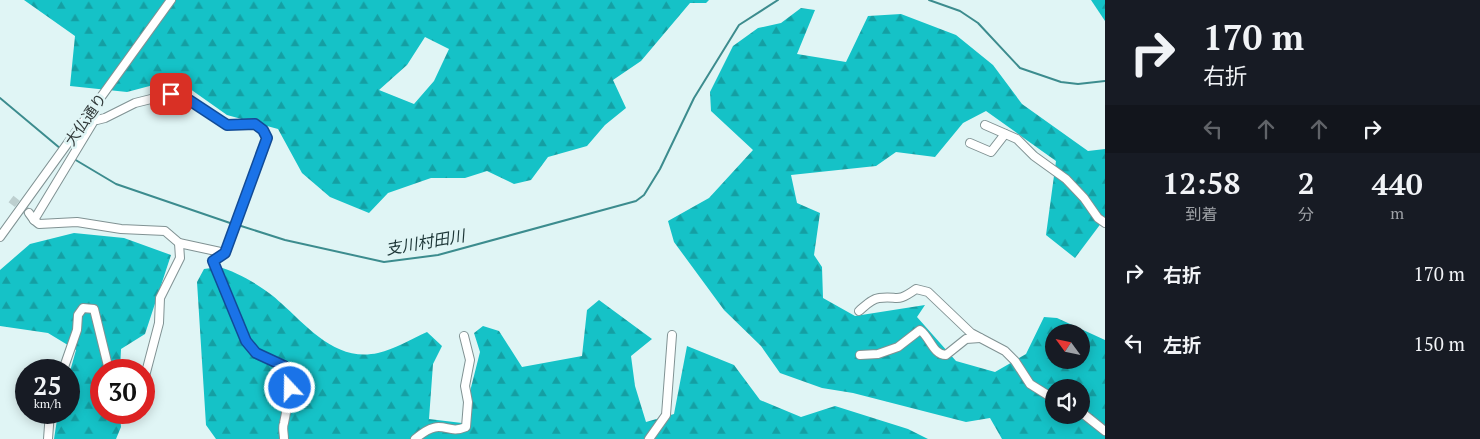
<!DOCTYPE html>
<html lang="ja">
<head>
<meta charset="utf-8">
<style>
  body { margin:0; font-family:"PT Serif","Noto Sans JP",serif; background:#20242c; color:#f1f3f6; height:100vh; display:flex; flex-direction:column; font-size:19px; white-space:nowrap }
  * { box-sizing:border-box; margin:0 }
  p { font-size:16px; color:#9ea1a6 }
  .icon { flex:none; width:28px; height:28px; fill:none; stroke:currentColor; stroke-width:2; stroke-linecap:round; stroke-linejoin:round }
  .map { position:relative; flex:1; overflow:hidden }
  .sheet { display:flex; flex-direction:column; background:#171b24; width:375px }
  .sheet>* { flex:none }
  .top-card { background:#171b24; color:#f1f3f6; overflow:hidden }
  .needle { width:32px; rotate:303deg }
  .fabs { position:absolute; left:1045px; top:324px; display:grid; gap:10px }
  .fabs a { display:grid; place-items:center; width:45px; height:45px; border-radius:50%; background:#171b24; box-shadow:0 2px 12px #0003; font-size:25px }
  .speed { position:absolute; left:15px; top:359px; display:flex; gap:10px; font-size:25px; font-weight:700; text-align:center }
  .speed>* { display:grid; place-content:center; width:65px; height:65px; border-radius:50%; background:#171b24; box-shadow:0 2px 12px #0003; line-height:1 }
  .speed small { font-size:12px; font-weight:400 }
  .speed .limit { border:8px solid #d22; background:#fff; color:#111 }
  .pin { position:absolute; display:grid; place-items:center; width:42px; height:42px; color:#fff; margin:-21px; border-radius:10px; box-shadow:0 2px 8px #0006 }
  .me { position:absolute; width:55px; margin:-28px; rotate:339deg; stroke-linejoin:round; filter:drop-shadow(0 0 4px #0008) }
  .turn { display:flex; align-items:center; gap:18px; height:105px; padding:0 15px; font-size:22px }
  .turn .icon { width:65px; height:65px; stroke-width:2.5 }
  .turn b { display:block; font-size:35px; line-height:42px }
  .lanes { display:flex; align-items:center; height:48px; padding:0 15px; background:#0003; justify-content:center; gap:25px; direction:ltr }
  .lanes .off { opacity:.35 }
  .eta { display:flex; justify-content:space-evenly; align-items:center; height:85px; text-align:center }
  .eta b { font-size:30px; font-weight:800; line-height:35px }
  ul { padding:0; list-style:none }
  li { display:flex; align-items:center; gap:15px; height:70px; padding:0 15px }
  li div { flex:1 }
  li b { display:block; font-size:19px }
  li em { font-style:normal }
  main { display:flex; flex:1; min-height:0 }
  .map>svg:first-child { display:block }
</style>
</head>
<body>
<main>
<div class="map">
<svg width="1105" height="439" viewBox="0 0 1105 439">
  <defs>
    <pattern id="forest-firs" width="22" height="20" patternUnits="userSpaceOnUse" patternTransform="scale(1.25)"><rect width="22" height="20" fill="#15c2c7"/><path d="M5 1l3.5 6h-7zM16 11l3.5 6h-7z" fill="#149fa3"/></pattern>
  </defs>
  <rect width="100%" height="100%" fill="#e0f5f5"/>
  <g fill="url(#forest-firs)" fill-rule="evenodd">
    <path d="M24,0h685l-3,3h-16l-49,58 -28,19 13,28 -21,17 -18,21 -39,11 -17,23 -17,4 -27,-13 -22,7h-34l-43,15 -19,20 -39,-16 -28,-24 -24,-44 -51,-14 -51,-36 -49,13 -57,-6 5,-50zM425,37l24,12 -15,32 -20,23 -35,-14 28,-25z"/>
    <polygon points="1091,0 1105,0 1105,21"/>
    <path d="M801,8l14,2 -18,44 49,8 22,-46 33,-2 55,21 37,30 29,39 66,47 17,-2v69l-30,40 -29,-23 10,-74 -70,-50 -23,12 -28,34 -39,-5 -20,14 -85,9 6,28 23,10 -6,42 8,12 1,31 32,18 70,-11 -8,12 39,44 39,11 31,-18 18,-37 13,1 48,22v99h-103l-12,-21 -24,4 -113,-29 -31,-5 -42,-15 -19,-27 -37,-36 -50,-68 -6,-21 41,-23 44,-48 -42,-39 -1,-19 23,-46 25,-18 23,-5zM1054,332h27v28h-27zM1054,388h27v27h-27z"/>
    <polygon points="74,233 124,238 171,255 145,334 121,349 120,370 101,370 101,412 120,413 121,427 116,439 54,439 58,413 69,412 69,375 76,350 48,333 0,326 0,270 30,244"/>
    <path d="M219,267c19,5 48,22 62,36 28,25 55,59 97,50 17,-4 33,-14 49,-21l15,14 -9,18 -4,55 33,4 18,-71 -6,-19 9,-7 16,5 23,36 60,-11 5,-46 12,-10 53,39 -21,17 4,30 11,36 28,-8 13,-68 47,19 26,35 41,17 34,-11 73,23 20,10h-712l-10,-14 -9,-143 7,-13z"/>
  </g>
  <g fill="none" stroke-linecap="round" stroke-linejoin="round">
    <g stroke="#3c8c8e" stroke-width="2">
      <polyline points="929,0 960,11 978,23 1020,68 1061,82 1078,84 1105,81"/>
      <polyline points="0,98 61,149"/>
      <polyline points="74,159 116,184 233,224"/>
      <polyline points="238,225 285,240 384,262 438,255 636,201 644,195 660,169 694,98 739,25 778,0"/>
    </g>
    <polyline stroke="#bdcfcf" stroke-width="8" stroke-dasharray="8 4" stroke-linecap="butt" points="11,199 29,213"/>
    <g stroke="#809293" stroke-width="10">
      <g id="minor">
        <path d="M87,116l10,4 8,-2 30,-15 36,-9 18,6 38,25 28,-2 8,7 4,8 -42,115 -12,8 33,80 9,12 29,13c9,20 4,36 0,57 -2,5 0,10 0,16"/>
        <polyline points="985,125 1017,139 1034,156 1066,179 1084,198 1098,218 1105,223"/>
        <polyline points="970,143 991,152 1005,134"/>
        <polyline points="29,213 34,220 39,224 77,222 121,229 165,231 179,243 225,253"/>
        <polyline points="34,220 95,119"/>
        <polyline points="0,237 171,0"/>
        <path d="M859,311c6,-5 12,-12 20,-13 20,-3 16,6 37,-9l12,3 43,41 34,18 10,10 15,23 24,15"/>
        <path d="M860,355l18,-1 20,-7 22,-17c10,7 13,25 26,25l20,-16 14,-1"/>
        <polyline points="63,370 77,330 78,315 83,308 94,309 109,370"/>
        <polyline points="144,380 159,323 160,298 180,258 179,243"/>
        <polyline points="130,412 135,412"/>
        <polyline points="1081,412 1105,431"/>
        <polyline points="48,439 50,412"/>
        <path d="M415,439c28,-24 30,-3 51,-12l2,-25 -3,-16 5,-26 -6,-24"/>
        <polyline points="649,439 666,415 672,335"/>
      </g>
    </g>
    <use href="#minor" stroke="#fff" stroke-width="8"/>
  </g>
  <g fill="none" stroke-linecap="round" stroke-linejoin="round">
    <g stroke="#114b97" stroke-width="12">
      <polyline id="route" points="171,94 189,100 227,125 255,124 263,130 267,138 225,253 213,261 246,341 256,353 284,366 290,388"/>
    </g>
    <use href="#route" stroke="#1a73e8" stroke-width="9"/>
  </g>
  <g text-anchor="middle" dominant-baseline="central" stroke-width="5" stroke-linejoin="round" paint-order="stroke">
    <g font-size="15" fill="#313939" stroke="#e0f5f5">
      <text transform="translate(85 119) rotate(-55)">大仏通り</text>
    </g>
    <g font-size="16" font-style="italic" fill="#1d3637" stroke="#e0f5f5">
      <text transform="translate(425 242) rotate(-10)">支川村田川</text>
    </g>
  </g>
</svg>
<div class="fabs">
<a><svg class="needle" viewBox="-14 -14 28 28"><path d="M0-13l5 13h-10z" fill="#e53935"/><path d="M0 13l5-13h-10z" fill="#9ea1a6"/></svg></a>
<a><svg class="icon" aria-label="sound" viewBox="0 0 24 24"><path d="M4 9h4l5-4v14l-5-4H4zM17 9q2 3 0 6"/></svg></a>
</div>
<div class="speed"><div>25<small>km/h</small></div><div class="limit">30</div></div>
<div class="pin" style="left:171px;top:94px;background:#d93025"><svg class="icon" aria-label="arrive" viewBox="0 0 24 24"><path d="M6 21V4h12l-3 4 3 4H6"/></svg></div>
<svg class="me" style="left:290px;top:388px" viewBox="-20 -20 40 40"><circle r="17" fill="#1a73e8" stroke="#fff" stroke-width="3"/><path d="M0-11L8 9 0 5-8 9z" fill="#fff"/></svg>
</div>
<section class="sheet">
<div class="top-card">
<div class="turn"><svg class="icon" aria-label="right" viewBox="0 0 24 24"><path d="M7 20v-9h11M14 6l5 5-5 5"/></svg><div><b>170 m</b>右折</div></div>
<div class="lanes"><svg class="icon off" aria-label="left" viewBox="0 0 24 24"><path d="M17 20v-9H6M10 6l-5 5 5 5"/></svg><svg class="icon off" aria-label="ahead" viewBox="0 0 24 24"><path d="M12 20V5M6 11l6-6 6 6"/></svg><svg class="icon off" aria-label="ahead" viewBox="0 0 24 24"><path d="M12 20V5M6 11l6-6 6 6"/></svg><svg class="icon" aria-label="right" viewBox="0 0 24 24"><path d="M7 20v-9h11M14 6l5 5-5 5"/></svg></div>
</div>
<div class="eta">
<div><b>12:58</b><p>到着</p></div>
<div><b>2</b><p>分</p></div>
<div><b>440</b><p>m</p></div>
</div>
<ul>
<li><svg class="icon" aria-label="right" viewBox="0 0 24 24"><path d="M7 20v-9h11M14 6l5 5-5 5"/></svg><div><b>右折</b></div><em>170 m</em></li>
<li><svg class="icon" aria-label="left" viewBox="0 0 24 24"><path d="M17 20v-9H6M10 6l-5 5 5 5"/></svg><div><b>左折</b></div><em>150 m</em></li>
</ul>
</section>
</main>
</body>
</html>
